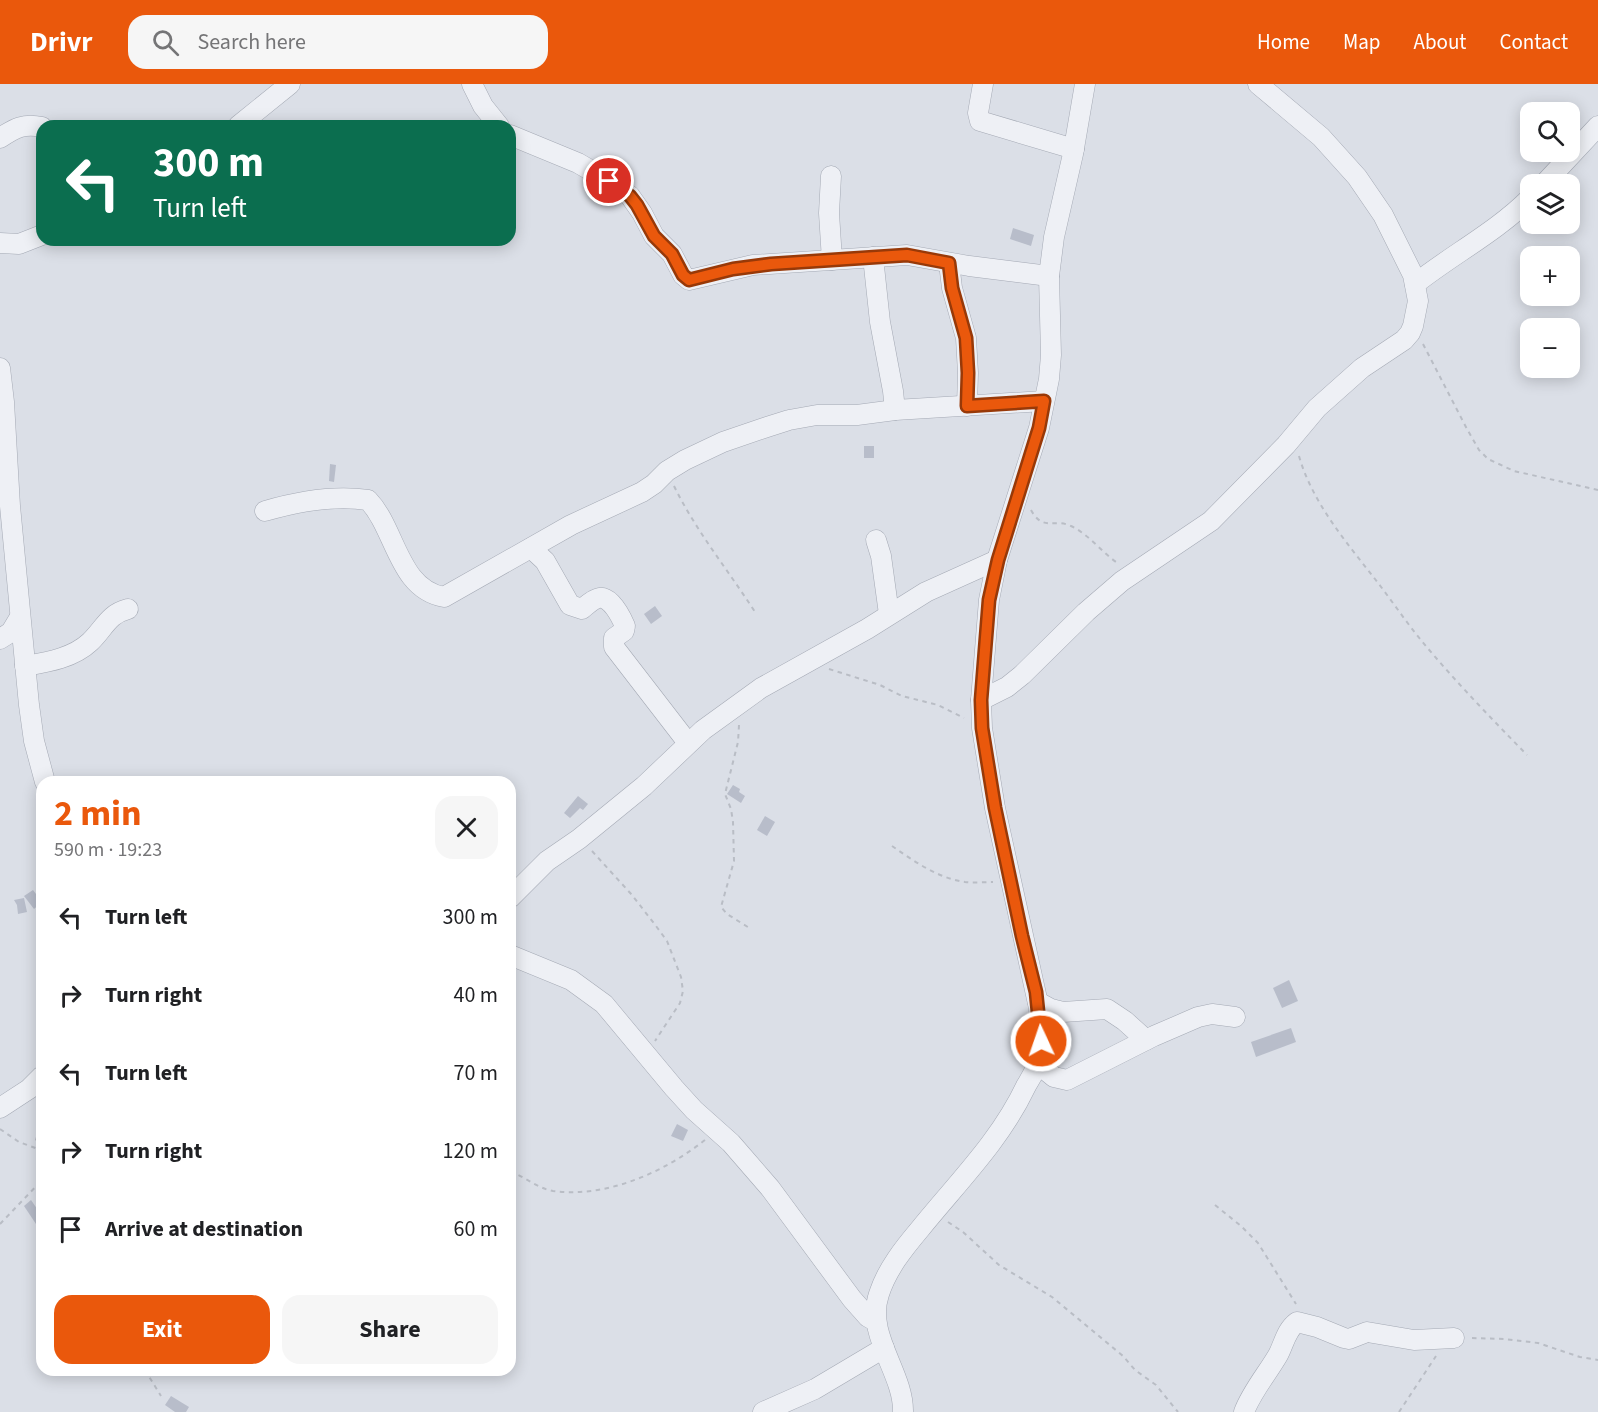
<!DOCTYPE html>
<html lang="en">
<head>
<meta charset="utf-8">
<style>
  body { margin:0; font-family:"Source Sans 3",sans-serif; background:#f6f6f6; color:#202124; height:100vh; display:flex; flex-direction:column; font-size:22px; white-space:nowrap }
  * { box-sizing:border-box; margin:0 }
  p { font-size:20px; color:#757577 }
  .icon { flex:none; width:33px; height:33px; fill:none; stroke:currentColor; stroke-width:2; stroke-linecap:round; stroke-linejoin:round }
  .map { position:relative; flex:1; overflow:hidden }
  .side { position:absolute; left:36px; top:692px; width:480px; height:600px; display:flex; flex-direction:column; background:#fff; border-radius:18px; box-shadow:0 3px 15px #0003 }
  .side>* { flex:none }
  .hud { position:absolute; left:36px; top:36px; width:480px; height:126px; border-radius:18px; box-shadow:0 3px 15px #0003; background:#0b6e4f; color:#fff; overflow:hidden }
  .buttons { position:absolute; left:1520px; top:18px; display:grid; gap:12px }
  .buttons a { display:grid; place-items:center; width:60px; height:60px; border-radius:12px; background:#fff; box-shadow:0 3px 15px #0003; font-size:30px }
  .pin { position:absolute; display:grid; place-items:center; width:51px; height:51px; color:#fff; margin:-26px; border:3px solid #fff; border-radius:50%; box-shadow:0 2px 6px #0007 }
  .me { position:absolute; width:66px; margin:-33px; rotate:357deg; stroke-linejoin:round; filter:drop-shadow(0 0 4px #0008) }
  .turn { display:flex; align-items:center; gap:21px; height:126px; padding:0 18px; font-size:27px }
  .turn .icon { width:78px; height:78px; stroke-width:2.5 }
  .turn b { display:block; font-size:42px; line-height:51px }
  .round { display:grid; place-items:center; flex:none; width:63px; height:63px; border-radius:18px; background:#f6f6f6 }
  .summary { display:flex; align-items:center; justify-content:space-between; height:102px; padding:0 18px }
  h1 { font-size:36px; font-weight:700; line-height:45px; color:#ea580c }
  .primary-button { display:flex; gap:12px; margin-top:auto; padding:12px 18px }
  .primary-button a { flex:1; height:69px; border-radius:18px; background:#ea580c; color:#fff; font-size:24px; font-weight:700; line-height:69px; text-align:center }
  .primary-button a+a { background:#f6f6f6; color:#202124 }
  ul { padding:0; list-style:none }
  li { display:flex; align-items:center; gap:18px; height:78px; padding:0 18px }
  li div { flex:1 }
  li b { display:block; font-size:22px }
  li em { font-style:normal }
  header { display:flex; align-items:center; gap:36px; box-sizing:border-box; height:84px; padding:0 30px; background:#ea580c; color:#fff }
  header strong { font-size:28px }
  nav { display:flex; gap:33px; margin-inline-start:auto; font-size:21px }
  .search { width:420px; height:54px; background:#f6f6f6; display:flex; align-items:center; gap:15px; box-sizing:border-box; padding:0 21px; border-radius:18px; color:#757577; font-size:22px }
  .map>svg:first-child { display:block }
</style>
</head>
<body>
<header>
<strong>Drivr</strong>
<div class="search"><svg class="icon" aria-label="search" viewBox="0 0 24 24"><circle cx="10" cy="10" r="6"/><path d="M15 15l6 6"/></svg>Search here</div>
<nav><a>Home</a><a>Map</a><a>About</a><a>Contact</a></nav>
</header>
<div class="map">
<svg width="1598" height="1328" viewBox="0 0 1598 1328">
  <rect width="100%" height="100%" fill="#dbdfe7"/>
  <g fill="#b8bdca">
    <polygon points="1013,144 1034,151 1031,162 1010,155"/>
    <rect x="864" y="362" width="10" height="12"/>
    <polygon points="330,380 336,381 334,398 329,397"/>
    <polygon points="655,522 662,532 651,540 644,530"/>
    <polygon points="733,701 740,705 739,708 745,712 741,719 727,710"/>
    <polygon points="578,712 588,720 583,726 580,724 570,734 564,729"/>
    <polygon points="765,732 775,738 767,752 757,746"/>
    <polygon points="33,806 42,818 34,825 24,812"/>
    <polygon points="24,814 27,828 18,830 17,821 14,816"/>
    <polygon points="1289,896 1298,917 1282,924 1273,904"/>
    <polygon points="1291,944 1296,958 1256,973 1251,958"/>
    <polygon points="677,1040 688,1046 683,1057 671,1052"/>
    <polygon points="31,1116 42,1132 42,1136 36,1140 24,1122"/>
    <polygon points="171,1312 189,1323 186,1328 175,1328 165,1321"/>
  </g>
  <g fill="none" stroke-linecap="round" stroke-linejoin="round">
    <g stroke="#a4a9b4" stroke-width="21">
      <g id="minor">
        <polyline points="472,0 483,22 499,42"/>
        <polyline points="983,0 978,29 980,37 1074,65"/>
        <polyline points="238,42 290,0"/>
        <polyline points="510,51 578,79 609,97 630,112 642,129 654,152 672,170 683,191 689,196 753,181 907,171 969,182 1049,192"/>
        <path d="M0,54c15,-10 24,-15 42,-11"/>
        <polyline points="831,92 829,129 832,176"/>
        <polyline points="1544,100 1598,42"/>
        <polyline points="0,159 19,160 42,151"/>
        <polyline points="873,173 880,238 893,307 895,326"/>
        <polyline points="949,179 952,204 966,254 968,289 967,322"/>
        <path d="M1415,200c38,-30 81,-52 115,-86"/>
        <polyline points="0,284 4,318 10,422 29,621 34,657 45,698"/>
        <path d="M265,427c31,-9 70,-16 103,-11 28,29 30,89 76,97l127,-72 71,-33 12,-8 13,-13 18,-11 38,-18 44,-15 22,-7 28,-5h40l38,-5 149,-9"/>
        <polyline points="876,456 881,472 889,530"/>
        <path d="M531,464l14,13 25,44 12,4c5,-4 11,-10 17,-11 12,-2 22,19 26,28l-1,5 -10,7v9l74,96"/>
        <polyline points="0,555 11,548 20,533"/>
        <path d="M25,582c23,-4 48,-8 65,-24 14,-13 18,-28 38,-33"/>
        <polyline points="981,616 1007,603 1022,591 1086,528 1122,497 1211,437 1286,361 1317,324 1362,284 1404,256 1410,249 1413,242 1418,217 1413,191 1383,131 1357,93 1321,53 1258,0"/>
        <polyline points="510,814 547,777 579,755 644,702 703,646 761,604 867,545 926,508 997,476"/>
        <polyline points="510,871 571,896 604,920 674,1004 694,1026 731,1059 770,1104 852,1215 868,1233 875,1237"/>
        <polyline points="1038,918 1051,925 1063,928 1107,925 1125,937 1146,956"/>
        <polyline points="1038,980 1054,993 1067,996 1154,952 1198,933 1212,930 1235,933"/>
        <polyline points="0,1024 29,1005 42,992"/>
        <polyline points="763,1328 815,1305 884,1264"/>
        <path d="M903,1328c1,-39 -38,-77 -24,-118 8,-25 25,-46 41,-65 38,-47 80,-88 106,-143 4,-7 10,-16 12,-24 4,-18 2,-36 1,-54l-44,-200 -13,-80 -1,-28 8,-100 8,-40 42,-132 10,-49 2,-24 -2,-79 5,-39 19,-83 12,-70"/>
        <path d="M1244,1328c8,-21 23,-38 34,-57 6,-11 8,-25 19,-33l20,5 27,11 5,1 18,-7 47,8 40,-2"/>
      </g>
    </g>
    <g stroke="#b9bdc5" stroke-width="2" stroke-dasharray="4.5 4.5" stroke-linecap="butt">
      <polyline points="1423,260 1467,345 1479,366 1488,375 1514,387 1598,406"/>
      <path d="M1299,372c13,46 47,86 76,123 14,18 27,37 41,55 34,42 73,82 111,121"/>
      <path d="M674,402c22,45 54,84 81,126"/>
      <path d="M1031,426c12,22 23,8 40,16 19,9 31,27 48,38"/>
      <polyline points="829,585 880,601 902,612 938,621 964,634"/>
      <polyline points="739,641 738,658 725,710 731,725 733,738 734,777 721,823 727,830 751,845"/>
      <path d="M892,762c22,15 45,32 73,36 9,1 19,0 28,0"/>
      <polyline points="592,767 632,811 656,842 667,857 681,893 683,907 680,919 655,957"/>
      <polyline points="0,1045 19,1058 38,1065 42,1068"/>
      <polyline points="38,1065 36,1056 42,1038"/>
      <path d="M510,1088c15,4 26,16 43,19 53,7 110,-18 152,-51"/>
      <polyline points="1215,1121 1241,1142 1258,1159 1296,1220"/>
      <polyline points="948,1138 963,1148 999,1181 1052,1213 1123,1272 1135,1286 1156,1301 1178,1328"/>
      <polyline points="0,1140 42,1096"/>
      <polyline points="1472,1254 1504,1255 1538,1259 1580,1273 1598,1276"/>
      <polyline points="145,1286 161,1312"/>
      <polyline points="1399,1328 1436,1272"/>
    </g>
    <use href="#minor" stroke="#eef0f5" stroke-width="20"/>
  </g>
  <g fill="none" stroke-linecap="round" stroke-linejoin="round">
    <g stroke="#983908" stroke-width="15">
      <polyline id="route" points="609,97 630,112 637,121 654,152 672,170 683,191 689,196 733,185 771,180 907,171 949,179 952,204 966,254 968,289 967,322 1044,317 1039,344 998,476 989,516 981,616 982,644 995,724 1022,852 1036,908 1041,957"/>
    </g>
    <use href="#route" stroke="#ea580c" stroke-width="10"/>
  </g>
</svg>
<div class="buttons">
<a><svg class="icon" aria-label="search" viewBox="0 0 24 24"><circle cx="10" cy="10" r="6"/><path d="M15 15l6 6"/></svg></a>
<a><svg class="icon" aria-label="layers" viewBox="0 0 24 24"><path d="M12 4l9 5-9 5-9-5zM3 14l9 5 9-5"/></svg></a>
<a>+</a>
<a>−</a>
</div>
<div class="pin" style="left:609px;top:97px;background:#d93025"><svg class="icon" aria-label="arrive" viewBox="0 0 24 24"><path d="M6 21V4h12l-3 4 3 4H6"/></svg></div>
<svg class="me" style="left:1041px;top:957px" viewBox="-20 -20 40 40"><circle r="17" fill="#ea580c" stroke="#fff" stroke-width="3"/><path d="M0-11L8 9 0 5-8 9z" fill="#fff"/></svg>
<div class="hud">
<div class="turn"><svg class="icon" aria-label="left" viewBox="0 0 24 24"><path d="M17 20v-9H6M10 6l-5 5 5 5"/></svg><div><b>300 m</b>Turn left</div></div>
</div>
<section class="side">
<div class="summary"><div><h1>2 min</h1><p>590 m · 19:23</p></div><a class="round"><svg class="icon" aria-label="close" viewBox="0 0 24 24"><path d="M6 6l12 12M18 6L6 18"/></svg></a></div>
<ul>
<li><svg class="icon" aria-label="left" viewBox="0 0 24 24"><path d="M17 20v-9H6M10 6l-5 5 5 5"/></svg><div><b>Turn left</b></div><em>300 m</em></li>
<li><svg class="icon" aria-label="right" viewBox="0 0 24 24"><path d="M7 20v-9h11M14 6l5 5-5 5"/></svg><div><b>Turn right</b></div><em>40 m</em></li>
<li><svg class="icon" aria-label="left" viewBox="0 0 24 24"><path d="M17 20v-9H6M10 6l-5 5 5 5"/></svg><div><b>Turn left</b></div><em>70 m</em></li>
<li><svg class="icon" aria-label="right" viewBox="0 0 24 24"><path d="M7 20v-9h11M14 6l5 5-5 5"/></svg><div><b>Turn right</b></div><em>120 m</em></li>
<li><svg class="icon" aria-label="arrive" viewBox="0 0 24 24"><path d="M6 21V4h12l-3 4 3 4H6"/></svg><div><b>Arrive at destination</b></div><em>60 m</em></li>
</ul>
<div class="primary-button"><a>Exit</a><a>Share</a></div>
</section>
</div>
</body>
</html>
